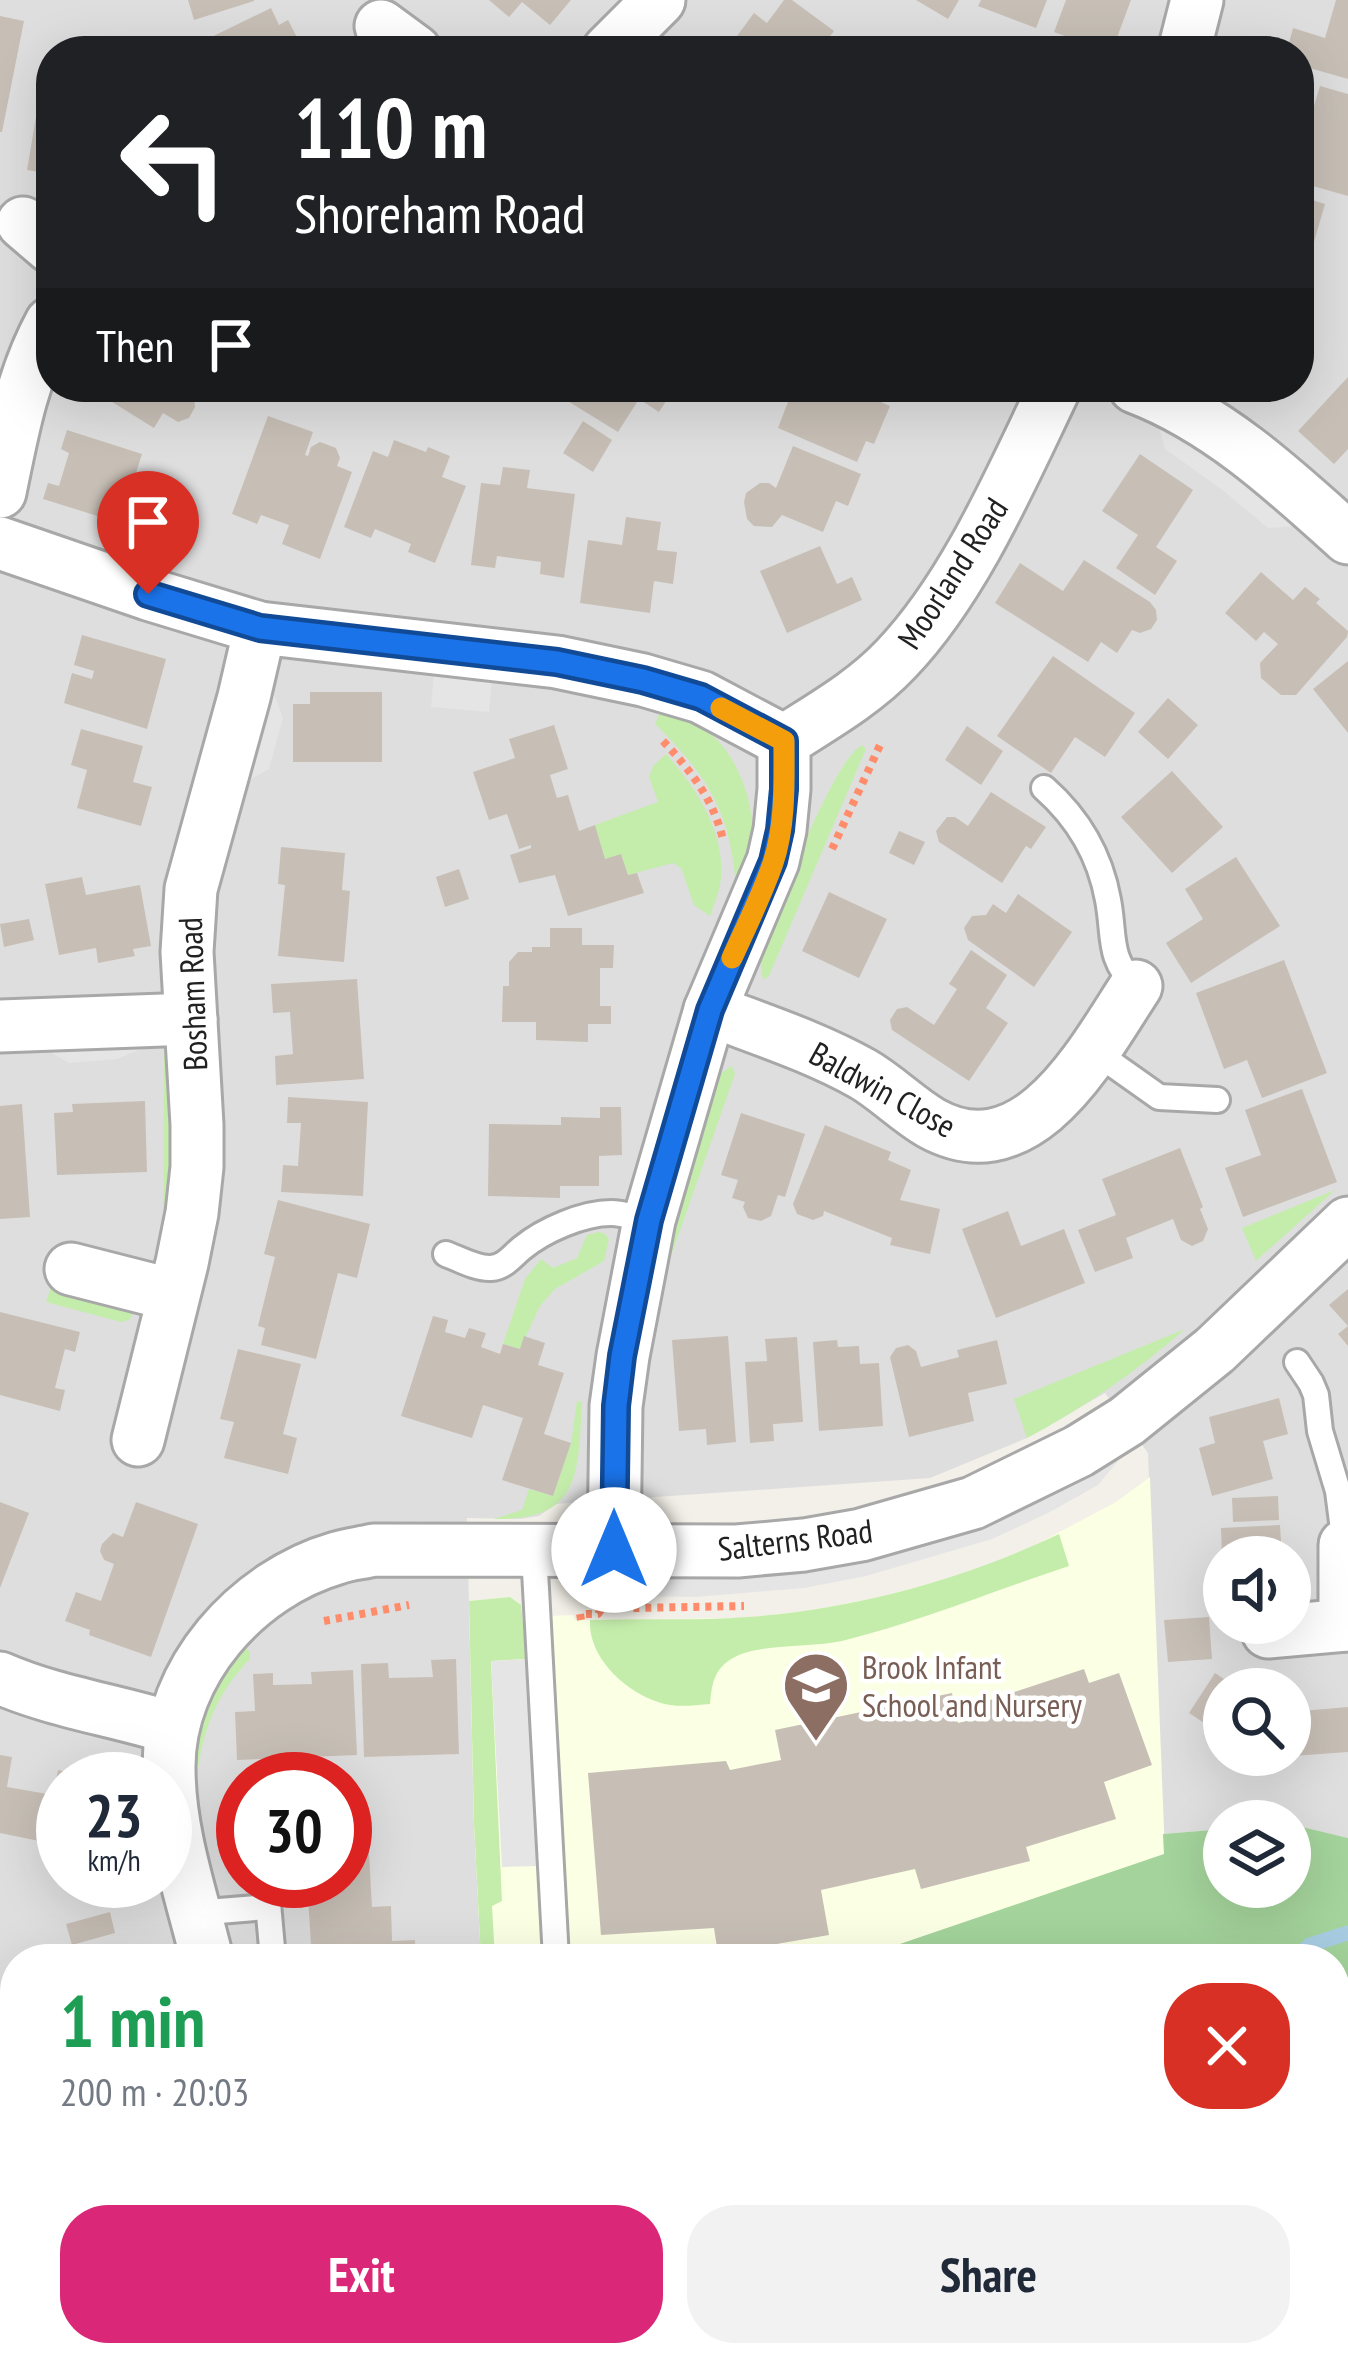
<!DOCTYPE html>
<html lang="en">
<head>
<meta charset="utf-8">
<style>
  body { margin:0; font-family:"PT Sans Narrow",sans-serif; background:#f2f2f3; color:#1f2937; height:100vh; display:flex; flex-direction:column; font-size:45px; white-space:nowrap }
  * { box-sizing:border-box; margin:0 }
  p { font-size:39px; color:#747a83 }
  .icon { flex:none; width:66px; height:66px; fill:none; stroke:currentColor; stroke-width:2; stroke-linecap:round; stroke-linejoin:round }
  .map { position:relative; flex:1; overflow:hidden }
  .sheet { position:absolute; left:0px; top:1944px; width:1350px; height:423px; display:flex; flex-direction:column; background:#fff; border-radius:48px 48px 0 0; box-shadow:0 12px 48px #0002 }
  .sheet>* { flex:none }
  .banner { position:absolute; left:36px; top:36px; width:1278px; height:366px; border-radius:48px; box-shadow:0 12px 48px #0002; background:#202124; color:#fff; overflow:hidden }
  .tools { position:absolute; left:1203px; top:1536px; display:grid; gap:24px }
  .tools a { display:grid; place-items:center; width:108px; height:108px; border-radius:50%; background:#fff; box-shadow:0 12px 48px #0002; font-size:60px }
  .speed { position:absolute; left:36px; top:1752px; display:flex; gap:24px; font-size:60px; font-weight:700; text-align:center }
  .speed>* { display:grid; place-content:center; width:156px; height:156px; border-radius:50%; background:#fff; box-shadow:0 12px 48px #0002; line-height:1 }
  .speed small { font-size:30px; font-weight:400 }
  .speed .limit { border:18px solid #d22; background:#fff; color:#111 }
  .pin { position:absolute; display:grid; place-items:center; width:102px; height:102px; color:#fff; margin:-123px -51px; border-radius:50% 50% 50% 0; rotate:-45deg; box-shadow:0 0 12px #0007 }
  .pin .icon { rotate:45deg }
  .me { position:absolute; width:132px; margin:-66px; rotate:0deg; stroke-linejoin:round; filter:drop-shadow(0 0 9px #0008) }
  .turn { display:flex; align-items:center; gap:42px; height:252px; padding:0 60px; font-size:54px }
  .turn .icon { width:156px; height:156px; stroke-width:2.5 }
  .turn b { display:block; font-size:84px; line-height:102px }
  .then { display:flex; align-items:center; height:114px; padding:0 60px; background:#0003; gap:24px; font-size:45px }
  .round { display:grid; place-items:center; flex:none; width:126px; height:126px; border-radius:48px; background:#f2f2f3 }
  .headline { display:flex; align-items:center; justify-content:space-between; height:204px; padding:0 60px }
  h1 { font-size:72px; font-weight:700; line-height:90px; color:#1e9e55 }
  .cta { display:flex; gap:24px; margin-top:auto; padding:24px 60px }
  .cta a { flex:1; height:138px; border-radius:48px; background:#db2777; color:#fff; font-size:48px; font-weight:700; line-height:138px; text-align:center }
  .cta a+a { background:#f2f2f3; color:#1f2937 }
  .map>svg:first-child { display:block }
</style>
</head>
<body>
<div class="map">
<svg width="1348" height="2365" viewBox="0 0 1348 2365">
  <rect width="100%" height="100%" fill="#f2f0e8"/>
  <g fill="#dfdede" fill-rule="evenodd">
    <path d="M0,0h1348v1838l-58,-14v-3h-66v8l-61,5 -15,-381 -43,-60 -78,45 -97,40 -374,26 -17,12 -18,3 -54,-1 7,306 7,135h-466v393h481v13h-496zM51,51h1248v336h-1248zM1224,1557h66v66h-66zM1224,1689h66v66h-66zM63,1779h102v102h-102zM243,1779h102v102h-102z"/>
    <polygon points="1348,2164 1348,2365 1144,2365 1157,2352 1335,2352 1335,2177"/>
  </g>
  <g fill="#fbffe3">
    <polygon points="1150,1477 1165,1854 895,1946 890,1959 481,1959 474,1824 469,1601 510,1597 521,1605 522,1617 573,1615 575,1620 745,1618 813,1610 884,1596 963,1574 1020,1553 1116,1502"/>
    <polygon points="496,2352 681,2352 669,2365 496,2365"/>
  </g>
  <g fill="#c4edac">
    <path d="M661,709c21,9 44,17 59,34 25,28 41,82 28,119 -3,9 -8,18 -12,26 -5,-75 -28,-112 -81,-164z"/>
    <path d="M862,745l4,4 -97,227 -6,4 -4,-26c16,-39 73,-193 103,-209z"/>
    <path d="M666,754c30,33 59,78 55,124 -1,13 -7,26 -11,38l-16,-11 -13,-37 -8,-5 -45,12 -7,-20 -16,4 -10,-34 63,-23 -9,-25 4,-11z"/>
    <path d="M164,1050c34,39 6,150 -1,199z"/>
    <polygon points="732,1066 735,1074 657,1296 668,1226 716,1076"/>
    <polygon points="1335,1190 1256,1261 1242,1228"/>
    <polygon points="598,1232 604,1233 609,1239 604,1261 555,1289 540,1306 520,1349 503,1344 525,1279 541,1259 553,1268 577,1258 587,1235"/>
    <polygon points="51,1287 122,1305 133,1314 129,1320 121,1322 46,1302"/>
    <path d="M1185,1329c-49,43 -100,78 -158,109l-13,-39z"/>
    <path d="M577,1401l5,1c-4,71 0,119 -89,117l29,-9 7,-21 24,7 18,-53z"/>
    <path d="M1059,1534l10,32c-76,25 -150,56 -227,75 -31,7 -85,2 -109,17 -19,11 -21,25 -23,46 -13,1 -27,3 -39,1 -38,-6 -83,-44 -81,-85 52,-2 106,1 158,-3 107,-8 214,-37 311,-83z"/>
    <polygon points="510,1597 521,1605 527,1659 491,1661 502,1901 492,1906 495,1959 481,1959 474,1824 469,1601"/>
    <path d="M240,1642l10,10v7c-40,42 -50,81 -55,138l-8,-30 12,-59z"/>
  </g>
  <g fill="#a4d39b">
    <polygon points="1290,1824 1348,1838 1348,2144 1335,2157 1335,1959 890,1959 894,1946 1164,1854 1163,1834 1224,1829 1224,1887 1290,1887"/>
    <polygon points="681,2352 1136,2352 1123,2365 669,2365"/>
  </g>
  <g fill="#e5e5e5">
    <polygon points="1158,424 1202,450 1299,526 1268,528 1224,491 1165,449"/>
    <polygon points="434,673 492,679 489,712 431,707"/>
    <polygon points="272,689 283,718 269,769 244,783 262,716"/>
    <polygon points="35,1043 150,1045 117,1059 69,1063"/>
    <polygon points="1132,1444 1098,1485 1048,1513 992,1539 866,1576 804,1588 694,1597 630,1596 603,1575"/>
    <polygon points="527,1659 538,1866 502,1867 491,1661"/>
  </g>
  <g fill="none" stroke-linecap="round" stroke-linejoin="round">
    <g stroke="#a7cce1" stroke-width="15">
      <polyline points="1294,1959 1310,1945 1348,1933"/>
      <polyline points="1066,2365 1067,2352"/>
    </g>
  </g>
  <g fill="#c7bfb6">
    <polygon points="188,0 254,0 254,1 194,20"/>
    <polygon points="489,0 571,0 550,25 522,2 509,17"/>
    <polygon points="784,0 792,0 834,31 819,51 756,51 737,36 754,13 767,23"/>
    <polygon points="916,0 959,0 948,19"/>
    <polygon points="981,0 1047,0 1036,28 978,6"/>
    <polygon points="1066,0 1131,0 1112,51 1105,51 1054,32"/>
    <polygon points="1336,0 1348,0 1348,79 1299,65 1299,51 1287,51 1293,28 1325,38"/>
    <polygon points="271,8 279,25 288,20 304,51 193,51 195,45"/>
    <polygon points="0,16 24,21 2,132 0,132"/>
    <polygon points="1320,86 1348,94 1348,196 1299,182 1302,150 1299,149 1299,116 1310,119"/>
    <polygon points="39,99 51,101 51,174 27,170"/>
    <polygon points="1299,196 1325,204 1300,290 1299,290"/>
    <polygon points="1348,377 1348,449 1334,464 1298,431"/>
    <polygon points="88,387 179,387 194,397 195,407 189,418 178,422 163,413 154,428"/>
    <polygon points="545,387 671,387 674,389 659,412 639,399 618,432"/>
    <polygon points="818,387 846,387 890,406 874,444 866,441 857,462 778,428 791,394 812,402"/>
    <polygon points="268,416 313,432 305,455 308,456 311,447 320,442 336,448 340,458 337,466 352,472 320,559 282,544 289,525 261,515 257,524 232,514"/>
    <polygon points="583,421 612,440 593,472 563,453"/>
    <polygon points="67,430 142,454 120,523 43,499 48,483 59,486 69,453 61,449"/>
    <polygon points="394,440 426,452 428,447 450,456 442,477 466,486 435,563 408,552 411,544 375,529 371,538 344,527 373,451 388,457"/>
    <polygon points="793,446 861,474 848,506 836,501 823,532 782,515 772,527 754,526 747,519 744,502 746,493 760,483 769,483 776,488"/>
    <polygon points="1140,454 1193,490 1156,547 1177,561 1155,595 1116,568 1138,535 1102,511"/>
    <polygon points="503,467 530,470 527,488 575,494 564,578 540,574 541,562 497,556 495,568 471,565 481,483 500,485"/>
    <polygon points="626,517 661,522 657,550 677,552 673,584 654,581 650,613 580,603 588,540 622,545"/>
    <polygon points="820,546 837,584 852,577 862,600 787,633 760,571"/>
    <polygon points="1084,560 1150,602 1156,610 1157,620 1151,629 1140,633 1132,630 1117,653 1101,642 1088,662 995,603 1020,563 1063,591"/>
    <polygon points="1261,572 1293,600 1305,587 1320,599 1316,603 1348,631 1347,637 1296,695 1281,695 1261,678 1260,663 1278,644 1264,632 1256,641 1225,613"/>
    <polygon points="82,635 166,659 147,729 64,703 72,673 92,679 94,671 74,665"/>
    <polygon points="1053,656 1135,713 1105,757 1075,737 1051,773 997,736"/>
    <polygon points="1348,661 1348,733 1313,689"/>
    <polygon points="310,692 382,692 382,762 293,762 293,704 310,704"/>
    <polygon points="1168,698 1198,725 1168,759 1138,732"/>
    <polygon points="554,725 568,769 550,775 557,798 568,795 579,831 595,825 605,859 621,854 628,875 637,873 644,893 568,916 555,875 519,883 510,855 531,848 531,845 519,849 507,814 489,820 473,772 515,758 509,739"/>
    <polygon points="967,726 1003,751 981,785 945,760"/>
    <polygon points="81,729 143,746 133,782 152,787 141,826 77,808 87,770 71,765"/>
    <polygon points="1172,771 1223,827 1172,873 1121,817"/>
    <polygon points="991,792 1046,827 1031,849 1026,846 1002,883 939,842 936,831 947,817 955,817 968,826"/>
    <polygon points="899,831 925,842 914,865 889,853"/>
    <polygon points="281,847 345,853 342,890 350,891 344,962 278,956 285,885 278,884"/>
    <polygon points="1236,857 1280,926 1191,983 1166,943 1203,919 1185,889"/>
    <polygon points="459,869 469,899 445,907 436,877"/>
    <polygon points="82,877 86,895 140,885 151,946 133,949 135,956 98,963 96,948 59,955 45,884"/>
    <polygon points="829,892 887,919 859,978 802,951"/>
    <polygon points="1018,894 1072,932 1034,987 968,940 964,928 972,916 986,915 993,904 1006,913"/>
    <polygon points="29,919 34,940 4,947 0,924"/>
    <polygon points="550,928 582,928 582,945 614,945 613,968 600,968 600,1006 611,1006 611,1024 588,1024 588,1042 536,1040 536,1022 502,1022 503,986 509,986 509,962 518,952 532,952 532,947 550,947"/>
    <polygon points="971,950 1007,975 986,1008 1008,1023 969,1081 892,1030 890,1020 897,1009 907,1007 934,1025 957,989 949,984"/>
    <polygon points="1284,960 1327,1073 1262,1098 1247,1060 1224,1069 1196,993"/>
    <polygon points="357,979 364,1079 276,1085 275,1056 293,1054 290,1012 273,1013 271,984"/>
    <polygon points="1302,1089 1337,1182 1243,1217 1225,1168 1261,1155 1245,1110"/>
    <polygon points="288,1097 368,1102 363,1196 281,1192 283,1165 298,1166 301,1123 287,1123"/>
    <polygon points="145,1101 147,1172 57,1175 54,1113 73,1112 72,1104"/>
    <polygon points="22,1104 30,1217 0,1219 0,1106"/>
    <polygon points="600,1107 621,1107 622,1155 599,1156 599,1186 560,1186 560,1198 488,1196 489,1124 561,1125 561,1117 600,1118"/>
    <polygon points="741,1113 805,1134 785,1197 778,1195 771,1216 761,1221 748,1218 743,1207 745,1202 732,1198 738,1180 721,1175"/>
    <polygon points="825,1125 891,1152 888,1160 911,1170 900,1200 940,1209 930,1254 890,1245 892,1238 824,1211 823,1216 813,1220 797,1214 793,1204"/>
    <polygon points="1180,1148 1203,1207 1200,1209 1208,1229 1203,1241 1192,1246 1181,1240 1173,1219 1126,1238 1133,1258 1095,1272 1078,1230 1116,1215 1102,1179"/>
    <polygon points="278,1200 370,1224 357,1278 338,1273 316,1359 261,1345 265,1328 258,1326 275,1257 264,1254"/>
    <polygon points="1008,1211 1021,1246 1064,1229 1085,1283 996,1318 962,1229"/>
    <polygon points="1348,1289 1348,1346 1338,1334 1348,1326 1329,1305"/>
    <polygon points="0,1312 80,1332 75,1352 65,1349 60,1368 55,1388 65,1390 60,1411 0,1395"/>
    <polygon points="433,1316 448,1320 445,1332 465,1338 469,1328 486,1333 481,1347 500,1354 503,1344 520,1349 524,1336 545,1343 538,1365 564,1373 544,1434 571,1443 553,1496 502,1480 523,1418 483,1405 472,1438 401,1416"/>
    <polygon points="728,1336 736,1442 707,1445 706,1429 679,1431 672,1340"/>
    <polygon points="797,1337 803,1422 773,1424 774,1441 750,1443 745,1362 767,1361 765,1339"/>
    <polygon points="837,1340 838,1347 859,1346 860,1364 879,1363 883,1426 819,1431 813,1342"/>
    <polygon points="997,1340 1007,1384 968,1393 974,1421 909,1437 890,1357 896,1348 908,1345 916,1351 921,1367 959,1357 957,1350"/>
    <polygon points="238,1349 301,1364 283,1434 297,1438 288,1474 224,1458 234,1422 220,1419"/>
    <polygon points="1279,1398 1288,1434 1263,1441 1273,1479 1212,1496 1199,1448 1215,1443 1209,1417"/>
    <polygon points="1278,1496 1279,1520 1233,1522 1232,1498"/>
    <polygon points="0,1502 29,1513 0,1588"/>
    <polygon points="136,1502 198,1524 151,1657 89,1635 90,1630 65,1621 76,1592 101,1601 114,1564 104,1560 100,1551 102,1544 113,1533 123,1537"/>
    <polygon points="1280,1525 1282,1557 1222,1557 1221,1528"/>
    <polygon points="1209,1617 1212,1659 1168,1662 1164,1620"/>
    <polygon points="456,1659 459,1754 364,1757 361,1664 388,1663 389,1678 433,1677 431,1660"/>
    <polygon points="1084,1669 1089,1683 1119,1673 1152,1765 1104,1782 1116,1819 1026,1847 1030,1861 921,1889 915,1869 821,1890 829,1935 718,1954 714,1928 601,1935 588,1773 726,1761 730,1770 781,1760 775,1730 952,1693 958,1723 982,1717 978,1704"/>
    <polygon points="353,1670 357,1755 237,1760 235,1712 255,1711 253,1674 273,1673 273,1685 312,1684 311,1672"/>
    <polygon points="1215,1673 1236,1687 1241,1679 1256,1689 1224,1689 1224,1736 1189,1713"/>
    <polygon points="1348,1707 1348,1752 1293,1756 1290,1712"/>
    <polygon points="0,1755 12,1757 7,1787 53,1795 58,1770 91,1777 91,1779 63,1779 63,1837 46,1834 44,1842 0,1833"/>
    <polygon points="368,1836 372,1907 391,1906 392,1941 415,1940 416,1959 328,1959 327,1944 311,1945 307,1881 345,1881 345,1837"/>
    <polygon points="110,1912 115,1933 72,1945 66,1924"/>
    <polygon points="1344,2186 1348,2190 1348,2289 1335,2276 1335,2194"/>
    <polygon points="15,2221 15,2308 0,2309 0,2222"/>
    <polygon points="85,2352 173,2352 173,2362 85,2361"/>
    <polygon points="395,2352 421,2352 438,2361 436,2365 399,2365 391,2361"/>
    <polygon points="1296,2352 1304,2352 1316,2365 1282,2365"/>
  </g>
  <g fill="none" stroke-linecap="round" stroke-linejoin="round">
    <g stroke="#a8a8a8" stroke-width="30">
      <g id="lane">
        <path d="M1044,788c34,30 56,67 64,112 7,36 -1,58 28,86"/>
        <polyline points="1094,1051 1159,1097 1217,1100"/>
        <path d="M446,1254c13,5 31,15 45,14 14,-1 21,-12 31,-20 22,-18 61,-35 89,-35 12,0 26,5 38,7"/>
        <polyline points="1297,1362 1311,1383 1316,1395 1320,1431 1338,1491 1345,1545"/>
        <polyline points="534,1552 556,1959"/>
        <polyline points="266,1881 273,1959"/>
        <polyline points="195,1913 267,1907"/>
        <polyline points="1335,2347 1348,2361"/>
        <polyline points="253,2365 253,2352"/>
      </g>
    </g>
    <g stroke="#a8a8a8" stroke-width="57">
      <g id="street">
        <polyline points="381,26 415,51"/>
        <polyline points="608,51 659,0"/>
        <polyline points="1184,51 1197,0"/>
        <polyline points="23,223 51,247"/>
        <path d="M1135,387c82,31 149,93 213,151"/>
        <path d="M0,492c12,-59 22,-116 51,-169"/>
        <polyline points="0,543 148,594 260,628 557,662 643,680 701,697 784,741"/>
        <path d="M710,1010c52,20 105,37 153,64 24,14 44,35 68,49 97,54 161,-70 205,-137"/>
        <polyline points="0,1026 191,1019"/>
        <polyline points="71,1269 173,1295"/>
        <polyline points="138,1440 182,1263 192,1213 197,1167 197,1125 187,952 191,889 244,697 260,628"/>
        <path d="M614,1550l2,-144 7,-50 26,-136 61,-210 63,-149 7,-31 4,-41v-48c39,-25 80,-48 112,-82 69,-72 116,-183 159,-272"/>
        <polyline points="1345,1625 1345,1545"/>
        <polyline points="1268,1632 1348,1625"/>
        <path d="M0,1678c55,24 115,32 172,50"/>
        <path d="M207,1959c-15,-62 -38,-126 -38,-191 -1,-96 78,-184 168,-210 12,-4 25,-5 37,-8l363,1 67,-6 57,-10 112,-32 106,-52 48,-30 88,-71 133,-127"/>
        <polyline points="0,2135 15,2135"/>
      </g>
    </g>
    <g stroke="#ff8d6b" stroke-width="8" stroke-dasharray="6 6" stroke-linecap="butt">
      <path d="M663,741c28,30 51,59 60,99"/>
      <polyline points="832,849 881,743"/>
      <polyline points="623,1602 633,1608 744,1606"/>
      <polyline points="581,1620 580,1614 598,1614 607,1601"/>
      <polyline points="324,1621 409,1605"/>
      <polyline points="1335,2165 1348,2153"/>
      <polyline points="1133,2365 1146,2352"/>
    </g>
    <use href="#lane" stroke="#fff" stroke-width="24"/>
    <use href="#street" stroke="#fff" stroke-width="51"/>
  </g>
  <g fill="none" stroke-linecap="round" stroke-linejoin="round">
    <g stroke="#114b97" stroke-width="30">
      <polyline id="route" points="148,594 260,628 557,662 643,680 701,697 784,741 784,789 780,830 773,861 710,1010 649,1220 622,1356 616,1406 614,1550"/>
    </g>
    <use href="#route" stroke="#1a73e8" stroke-width="21"/>
    <path stroke="#f59e0b" stroke-width="21" d="M721,708l63,33c0,40 2,83 -11,122 -11,32 -27,64 -41,95"/>
  </g>
  <defs>
    <g id="school-pin" transform="scale(3.45)"><path d="M0 17L-7.5 6A9.5 9.5 0 1 1 7.5 6Z" fill="#8d6e63" stroke="#fff"/><path d="M0-5L7-2L0 1L-7-2ZM-4 1L0 2.5L4 1V4Q0 6-4 4Z" fill="#fff"/></g>
  </defs>
  <g fill-rule="evenodd">
    <use href="#school-pin" x="816" y="1685"/>
  </g>
  <g text-anchor="middle" dominant-baseline="central" stroke-width="9" stroke-linejoin="round" paint-order="stroke">
    <g font-size="33" fill="#212121" stroke="#fff">
      <text transform="translate(952 573) rotate(-57)">Moorland Road</text>
      <text transform="translate(192 994) rotate(-92)">Bosham Road</text>
      <text transform="translate(883 1089) rotate(29)">Baldwin Close</text>
      <text transform="translate(795 1539) rotate(-7)">Salterns Road</text>
    </g>
    <g font-size="33" fill="#785e54" stroke="#fff" text-anchor="start">
      <text x="862" y="1666">Brook Infant<tspan x="862" dy="38">School and Nursery</tspan></text>
    </g>
  </g>
</svg>
<div class="tools">
<a><svg class="icon" aria-label="sound" viewBox="0 0 24 24"><path d="M4 9h4l5-4v14l-5-4H4zM17 9q2 3 0 6"/></svg></a>
<a><svg class="icon" aria-label="search" viewBox="0 0 24 24"><circle cx="10" cy="10" r="6"/><path d="M15 15l6 6"/></svg></a>
<a><svg class="icon" aria-label="layers" viewBox="0 0 24 24"><path d="M12 4l9 5-9 5-9-5zM3 14l9 5 9-5"/></svg></a>
</div>
<div class="speed"><div>23<small>km/h</small></div><div class="limit">30</div></div>
<div class="pin" style="left:148px;top:594px;background:#d93025"><svg class="icon" aria-label="arrive" viewBox="0 0 24 24"><path d="M6 21V4h12l-3 4 3 4H6"/></svg></div>
<svg class="me" style="left:614px;top:1550px" viewBox="-20 -20 40 40"><circle r="19" fill="#fff"/><path d="M0-13L10 11 0 6-10 11z" fill="#1a73e8"/></svg>
<div class="banner">
<div class="turn"><svg class="icon" aria-label="left" viewBox="0 0 24 24"><path d="M17 20v-9H6M10 6l-5 5 5 5"/></svg><div><b>110 m</b>Shoreham Road</div></div>
<div class="then">Then<svg class="icon" aria-label="arrive" viewBox="0 0 24 24"><path d="M6 21V4h12l-3 4 3 4H6"/></svg></div>
</div>
<section class="sheet">
<div class="headline"><div><h1>1 min</h1><p>200 m · 20:03</p></div><a class="round" style="background:#d93025;color:#fff"><svg class="icon" aria-label="close" viewBox="0 0 24 24"><path d="M6 6l12 12M18 6L6 18"/></svg></a></div>
<div class="cta"><a>Exit</a><a>Share</a></div>
</section>
</div>
</body>
</html>
